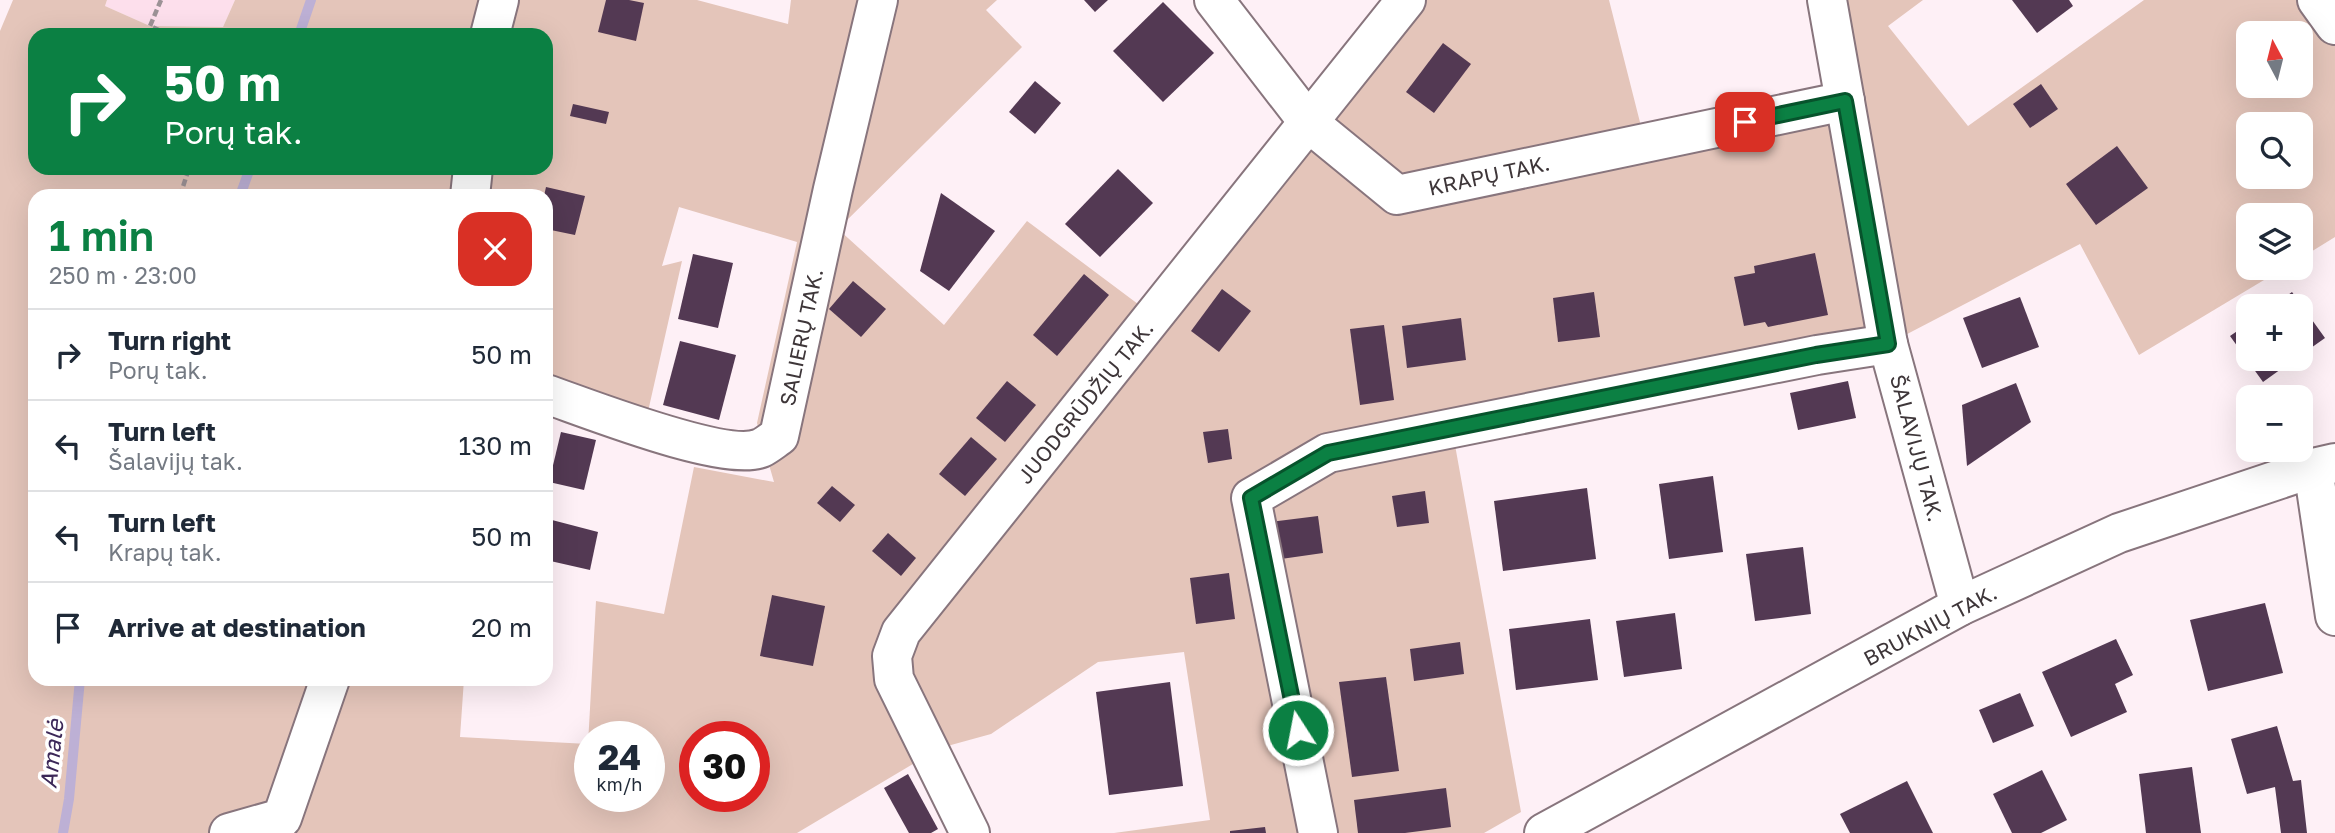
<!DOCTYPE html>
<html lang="en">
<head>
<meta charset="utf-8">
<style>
  body { margin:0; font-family:"Golos Text",sans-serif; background:#f2f2f3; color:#1f2937; height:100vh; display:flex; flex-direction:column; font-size:26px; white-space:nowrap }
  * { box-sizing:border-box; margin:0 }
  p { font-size:23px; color:#747a83 }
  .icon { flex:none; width:38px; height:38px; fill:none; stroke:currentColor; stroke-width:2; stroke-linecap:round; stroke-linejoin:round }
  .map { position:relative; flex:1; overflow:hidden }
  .sheet { position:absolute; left:28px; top:189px; width:525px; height:497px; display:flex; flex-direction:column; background:#fff; border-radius:21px; box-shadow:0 7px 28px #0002 }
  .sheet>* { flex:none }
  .guide { position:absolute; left:28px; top:28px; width:525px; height:147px; border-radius:21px; box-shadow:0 7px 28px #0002; background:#0b8043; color:#fff; overflow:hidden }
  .needle { width:46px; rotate:353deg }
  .fabs { position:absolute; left:2236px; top:21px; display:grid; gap:14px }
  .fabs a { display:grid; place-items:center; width:77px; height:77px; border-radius:14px; background:#fff; box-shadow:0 7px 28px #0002; font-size:35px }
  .speed { position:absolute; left:574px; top:721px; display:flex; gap:14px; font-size:35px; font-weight:700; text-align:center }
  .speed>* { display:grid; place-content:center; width:91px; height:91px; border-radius:50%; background:#fff; box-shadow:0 7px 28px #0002; line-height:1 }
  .speed small { font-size:18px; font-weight:400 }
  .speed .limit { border:10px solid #d22; background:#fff; color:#111 }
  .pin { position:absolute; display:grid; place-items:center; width:60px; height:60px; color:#fff; margin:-30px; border-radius:14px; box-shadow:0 4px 10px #0006 }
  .me { position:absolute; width:77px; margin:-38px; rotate:349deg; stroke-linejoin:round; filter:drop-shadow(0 0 5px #0008) }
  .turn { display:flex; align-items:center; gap:24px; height:147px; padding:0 21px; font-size:32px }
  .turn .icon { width:91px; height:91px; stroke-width:2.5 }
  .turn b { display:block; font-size:49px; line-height:60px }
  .round { display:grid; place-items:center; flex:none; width:74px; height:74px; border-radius:21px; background:#f2f2f3 }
  .overview { display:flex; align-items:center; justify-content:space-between; height:119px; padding:0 21px }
  h1 { font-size:42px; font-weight:600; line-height:52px; color:#0b8043 }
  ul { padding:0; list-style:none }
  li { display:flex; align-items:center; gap:21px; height:91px; padding:0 21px; border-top:2px solid #e0e1e3 }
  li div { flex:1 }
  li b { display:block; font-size:26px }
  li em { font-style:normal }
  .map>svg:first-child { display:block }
</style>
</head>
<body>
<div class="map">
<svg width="2335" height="833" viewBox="0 0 2335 833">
  <rect width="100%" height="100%" fill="#fef0f6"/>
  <polygon fill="#fddfec" points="107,0 235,0 223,27 150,26 105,6"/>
  <path fill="#e4c5ba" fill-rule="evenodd" d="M13,0h94l-2,6 45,20 73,1 12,-27h462l91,24 3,-24h206l-11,10 36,37 -184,182 106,96 83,-104 127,95 252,-316h203l36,142 200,-41 -18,-101h96l-35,26 80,100 176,-126h173l18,25v212l-34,21v-43h-52v53h35l-145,87 -59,-111 -192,100 -433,101 66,367 -37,21h-370l96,-13 -26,-168 -86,10 -107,72 -40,11 -28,13 -126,75h-797v-802zM2249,33h52v53h-52zM35,35h511v133h-511zM2249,124h52v53h-52zM35,196h511v189l101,31 35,-155 -20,5 17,-59 118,35 -40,181 17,59 -80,-15 -30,147 -68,-13 -8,143 -128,-7 4,-58h-429zM590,737h59v59h-59zM695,737h59v59h-59z"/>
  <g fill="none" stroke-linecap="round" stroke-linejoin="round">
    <g stroke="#bdb0d5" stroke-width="10">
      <polyline points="299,35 311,0"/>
      <polyline points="240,196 250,168"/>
      <polyline points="63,833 69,799 80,679"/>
    </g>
  </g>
  <g fill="#533953">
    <polygon points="606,0 629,0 644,3 636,41 598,32"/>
    <polygon points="1084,0 1108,0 1095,12"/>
    <polygon points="2012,0 2069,0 2073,6 2037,33"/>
    <polygon points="1163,2 1214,53 1163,102 1113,51"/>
    <polygon points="1443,43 1471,64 1434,113 1406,92"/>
    <polygon points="1035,81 1061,103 1035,134 1009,112"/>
    <polygon points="2041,84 2058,109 2030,128 2013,104"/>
    <polygon points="573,104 609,112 606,124 570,116"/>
    <polygon points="2117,146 2148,188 2096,225 2066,184"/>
    <polygon points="1118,169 1153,203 1100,257 1065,224"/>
    <polygon points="546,187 585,196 575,235 546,229 546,196 544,196"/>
    <polygon points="941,193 995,231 949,291 920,271"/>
    <polygon points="1815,253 1828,315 1768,327 1765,322 1744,326 1734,277 1755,273 1754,266"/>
    <polygon points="693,254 733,263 718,328 678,319"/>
    <polygon points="1084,274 1109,295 1057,356 1033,335"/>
    <polygon points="853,281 886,309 861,337 829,309"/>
    <polygon points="1222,289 1251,311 1219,352 1191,331"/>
    <polygon points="1594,292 1600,337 1558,342 1553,298"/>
    <polygon points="2292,292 2325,338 2301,355 2301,306 2273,306"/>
    <polygon points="2020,297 2039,347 1982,368 1963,318"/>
    <polygon points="1461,318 1466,360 1407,368 1402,326"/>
    <polygon points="2249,323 2249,359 2295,359 2263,382 2230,336"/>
    <polygon points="1384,325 1394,400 1360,405 1350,329"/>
    <polygon points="680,341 736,355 719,420 663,405"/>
    <polygon points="1007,381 1036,405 1005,442 976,418"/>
    <polygon points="1848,381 1856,418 1798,430 1790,393"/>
    <polygon points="2016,383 2031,422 1967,466 1962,405"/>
    <polygon points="1228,429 1232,459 1208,463 1203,432"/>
    <polygon points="561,432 596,440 584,490 549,482"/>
    <polygon points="971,437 997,459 965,496 939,474"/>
    <polygon points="1713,476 1723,552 1669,559 1659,484"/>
    <polygon points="832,486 855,505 840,522 817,503"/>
    <polygon points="1587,488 1596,559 1503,571 1494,501"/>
    <polygon points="1425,491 1429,523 1397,527 1392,496"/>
    <polygon points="1318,516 1323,553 1274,560 1269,522"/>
    <polygon points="552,520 598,532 590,570 546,560 546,545"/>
    <polygon points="888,533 916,558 901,576 872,551"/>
    <polygon points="1803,547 1811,614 1755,621 1746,554"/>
    <polygon points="1229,573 1235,619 1196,624 1190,578"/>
    <polygon points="772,595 825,606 813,666 760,656"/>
    <polygon points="2265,603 2283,673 2208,691 2190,620"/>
    <polygon points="1675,613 1682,669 1624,677 1616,621"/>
    <polygon points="1590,619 1598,680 1516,690 1509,629"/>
    <polygon points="2116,639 2133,675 2115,684 2127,712 2071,737 2042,672"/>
    <polygon points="1460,642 1464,674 1414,681 1410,649"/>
    <polygon points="1386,677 1399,771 1352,777 1339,682"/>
    <polygon points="1170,682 1183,786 1109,795 1096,692"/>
    <polygon points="2020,693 2034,726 1993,743 1979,710"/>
    <polygon points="2277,726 2293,781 2301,780 2307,833 2281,833 2275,787 2247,794 2231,739"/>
    <polygon points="2192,767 2201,833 2146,833 2139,774"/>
    <polygon points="2042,770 2067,820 2041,833 2012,833 1993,794"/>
    <polygon points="908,774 938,829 931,833 909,833 884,788"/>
    <polygon points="1907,781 1933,833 1850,833 1840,814"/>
    <polygon points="1446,788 1451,827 1405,833 1358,833 1354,800"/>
    <polygon points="1265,827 1266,833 1230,833 1230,831"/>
  </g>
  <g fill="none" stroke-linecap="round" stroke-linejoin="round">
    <g stroke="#88757d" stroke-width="42">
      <g id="minor">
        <polyline points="1214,0 1309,123 1397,195 1845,101"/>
        <polyline points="1827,0 1888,344 1960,606"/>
        <polyline points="2317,0 2335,25"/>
        <polyline points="490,35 499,0"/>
        <polyline points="470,196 473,168"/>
        <path d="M546,394c41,14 179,69 215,54 6,-3 12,-8 18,-12l54,-247 45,-189"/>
        <polyline points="2313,468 2335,616"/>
        <polyline points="229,833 282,818 330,679"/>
        <polyline points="970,833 894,679 892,656 901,632 1406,0"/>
        <polyline points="1318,833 1251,498 1328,453 1817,355 1888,344"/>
        <polyline points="1544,833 1960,606 2119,533 2313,468 2335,463"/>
      </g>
    </g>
    <g stroke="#9c9296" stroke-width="4.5" stroke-dasharray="7 3.5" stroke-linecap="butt">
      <polyline points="161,0 150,26 169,35"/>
      <polyline points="180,196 189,168"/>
    </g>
    <use href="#minor" stroke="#fff" stroke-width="38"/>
  </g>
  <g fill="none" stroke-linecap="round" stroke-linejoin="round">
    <g stroke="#07532c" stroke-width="18">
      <polyline id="route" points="1298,730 1251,498 1328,453 1816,355 1888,344 1845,101 1745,122"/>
    </g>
    <use href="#route" stroke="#0b8043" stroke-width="12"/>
  </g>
  <g text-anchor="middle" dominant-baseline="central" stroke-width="7" stroke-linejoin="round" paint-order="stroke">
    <g font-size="21" fill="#3e3639" stroke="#fff">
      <text transform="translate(1489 175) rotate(-12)">KRAPŲ TAK.</text>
      <text transform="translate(801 337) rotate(-78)">SALIERŲ TAK.</text>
      <text transform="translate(1085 402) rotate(-51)">JUODGRŪDŽIŲ TAK.</text>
      <text transform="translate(1917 448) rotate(75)">ŠALAVIJŲ TAK.</text>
      <text transform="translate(1930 625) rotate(-28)">BRUKNIŲ TAK.</text>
    </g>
    <g font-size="23" font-style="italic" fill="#3c2858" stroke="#fff">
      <text transform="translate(51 754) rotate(-84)">Amalė</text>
    </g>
  </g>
</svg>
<div class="fabs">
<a><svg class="needle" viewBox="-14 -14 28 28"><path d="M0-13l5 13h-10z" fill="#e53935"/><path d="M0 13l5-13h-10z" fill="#747a83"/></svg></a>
<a><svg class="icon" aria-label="search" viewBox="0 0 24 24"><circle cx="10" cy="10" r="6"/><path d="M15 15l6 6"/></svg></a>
<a><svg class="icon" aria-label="layers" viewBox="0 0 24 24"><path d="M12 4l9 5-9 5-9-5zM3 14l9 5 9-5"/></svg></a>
<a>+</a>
<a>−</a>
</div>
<div class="speed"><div>24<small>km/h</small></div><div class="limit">30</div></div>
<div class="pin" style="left:1745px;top:122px;background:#d93025"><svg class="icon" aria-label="arrive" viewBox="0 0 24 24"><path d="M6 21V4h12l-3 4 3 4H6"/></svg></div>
<svg class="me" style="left:1298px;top:730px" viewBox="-20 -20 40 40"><circle r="17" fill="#0b8043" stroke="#fff" stroke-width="3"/><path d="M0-11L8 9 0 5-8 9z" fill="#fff"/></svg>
<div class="guide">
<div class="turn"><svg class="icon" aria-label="right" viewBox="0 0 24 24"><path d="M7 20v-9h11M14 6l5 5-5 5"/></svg><div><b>50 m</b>Porų tak.</div></div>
</div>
<section class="sheet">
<div class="overview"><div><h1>1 min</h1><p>250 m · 23:00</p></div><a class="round" style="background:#d93025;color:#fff"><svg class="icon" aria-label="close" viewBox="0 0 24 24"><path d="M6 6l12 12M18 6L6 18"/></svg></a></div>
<ul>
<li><svg class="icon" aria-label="right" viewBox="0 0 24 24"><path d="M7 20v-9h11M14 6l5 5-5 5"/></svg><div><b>Turn right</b><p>Porų tak.</p></div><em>50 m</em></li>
<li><svg class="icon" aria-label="left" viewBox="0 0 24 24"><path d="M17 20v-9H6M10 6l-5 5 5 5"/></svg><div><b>Turn left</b><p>Šalavijų tak.</p></div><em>130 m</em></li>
<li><svg class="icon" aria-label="left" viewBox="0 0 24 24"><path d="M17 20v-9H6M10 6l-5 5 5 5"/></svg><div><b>Turn left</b><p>Krapų tak.</p></div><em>50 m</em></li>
<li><svg class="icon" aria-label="arrive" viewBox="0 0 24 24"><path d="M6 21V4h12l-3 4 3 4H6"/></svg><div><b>Arrive at destination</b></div><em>20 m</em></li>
</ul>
</section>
</div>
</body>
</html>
